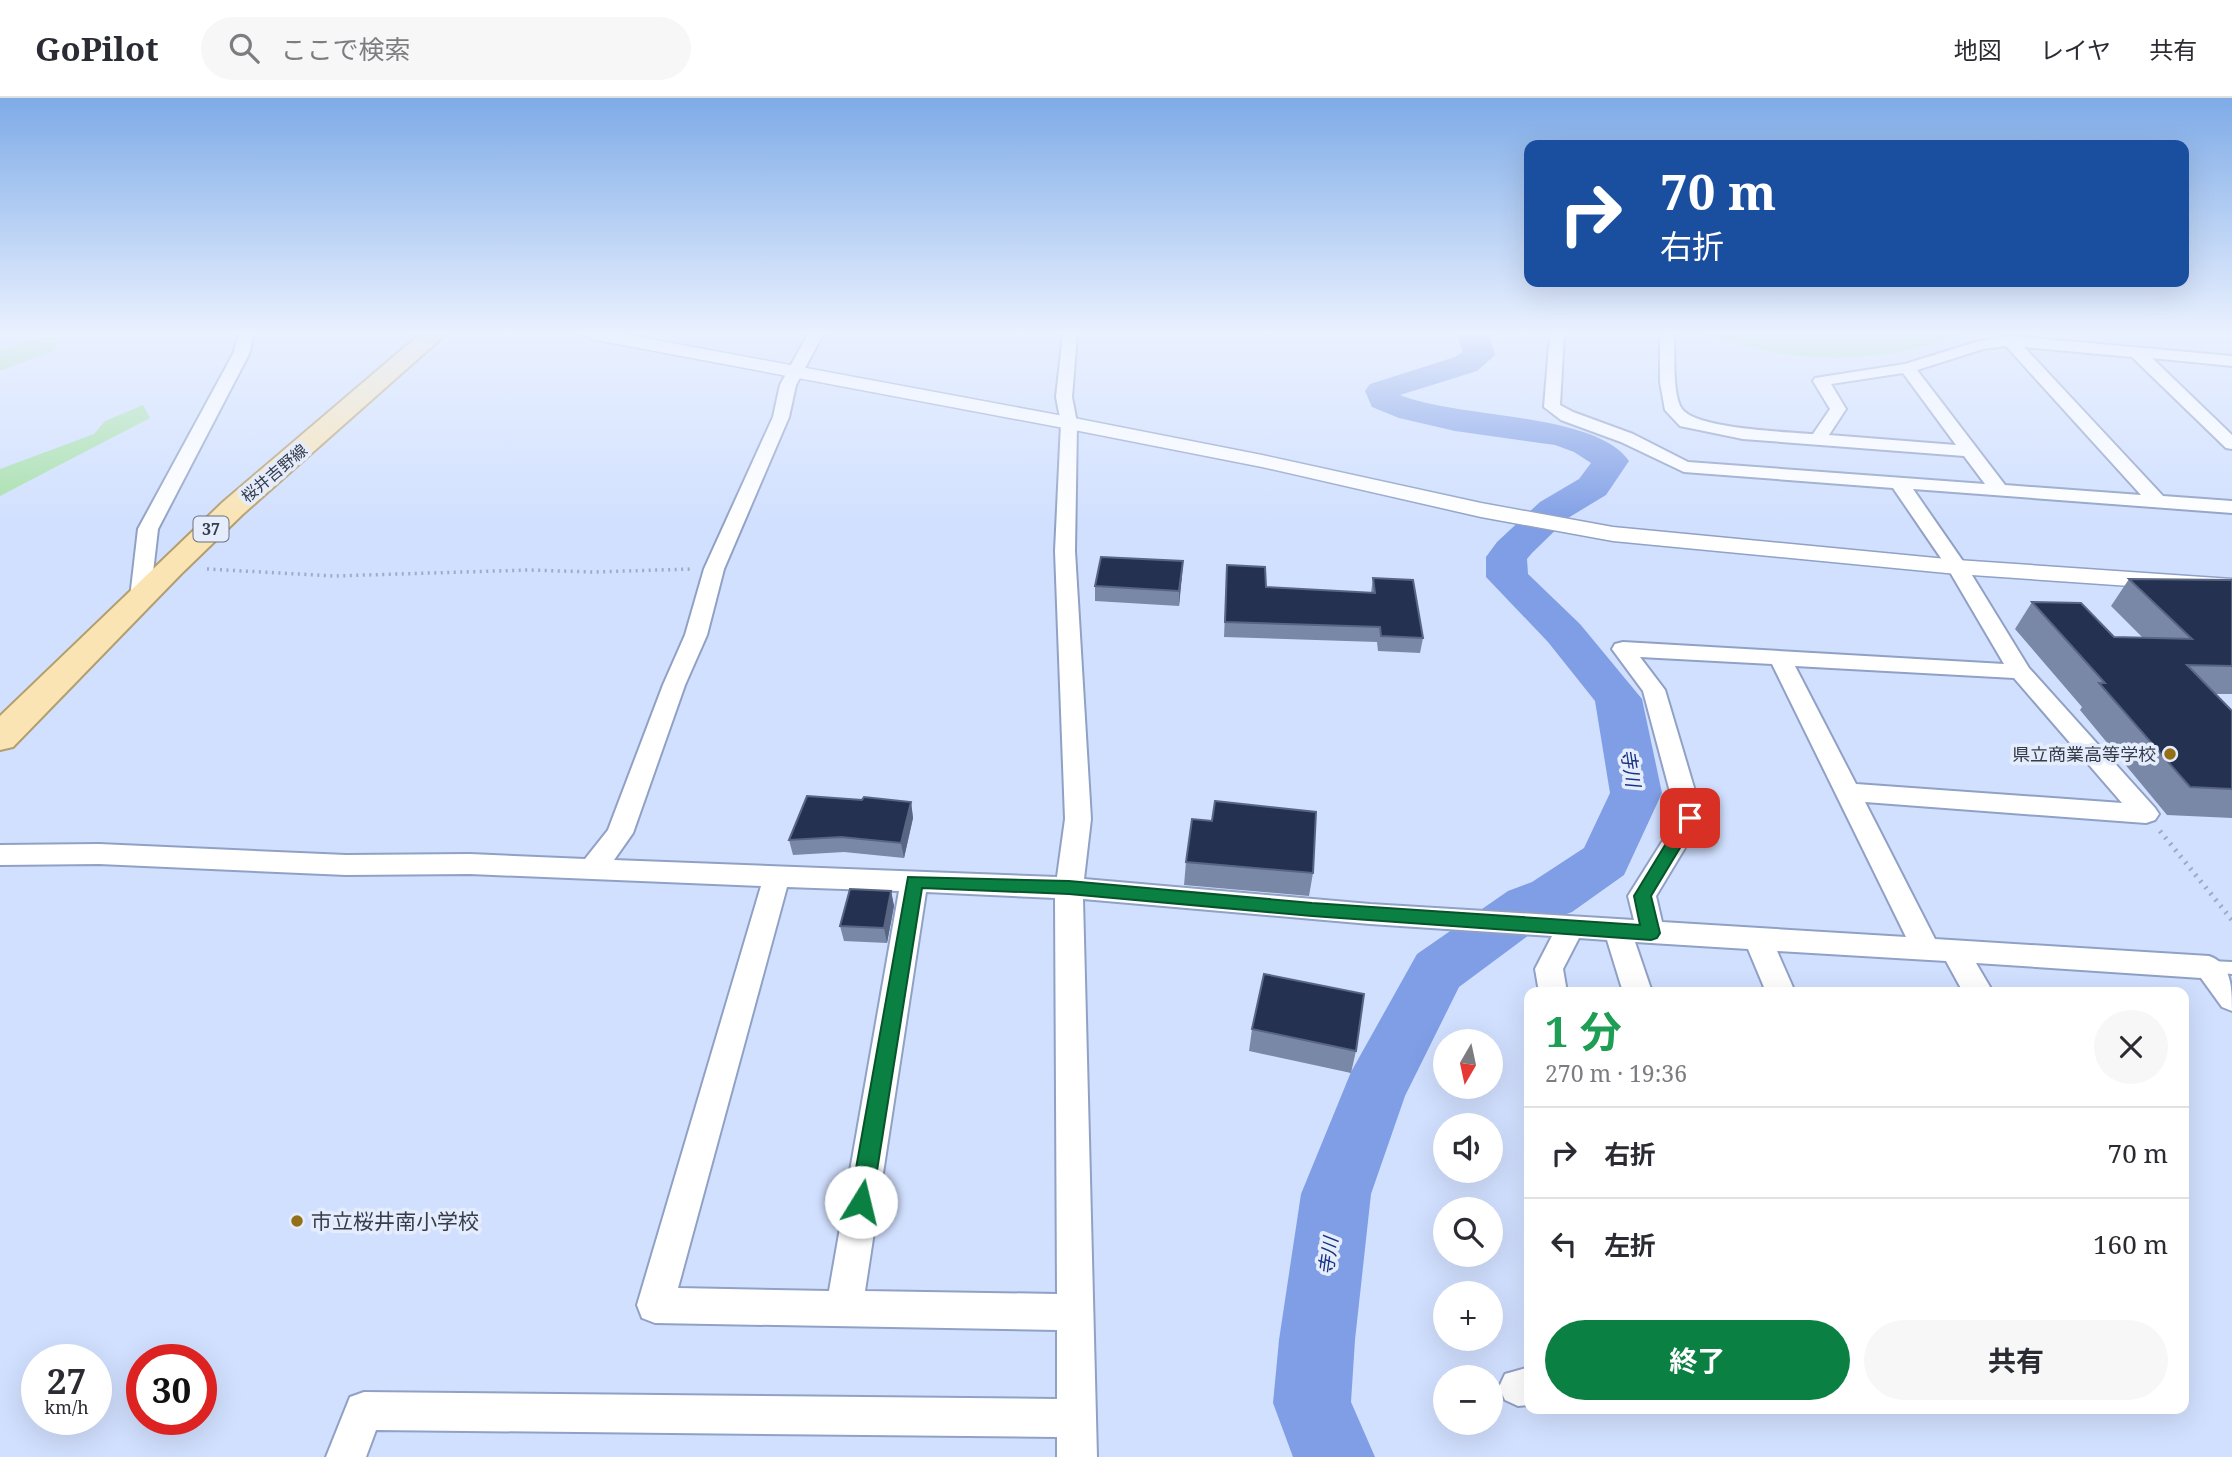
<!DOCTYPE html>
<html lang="ja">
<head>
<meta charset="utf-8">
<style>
  body { margin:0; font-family:"Noto Serif","Noto Sans JP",serif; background:#f7f7f7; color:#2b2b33; height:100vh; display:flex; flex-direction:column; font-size:26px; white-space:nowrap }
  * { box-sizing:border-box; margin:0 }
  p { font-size:23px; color:#7c7c81 }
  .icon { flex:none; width:38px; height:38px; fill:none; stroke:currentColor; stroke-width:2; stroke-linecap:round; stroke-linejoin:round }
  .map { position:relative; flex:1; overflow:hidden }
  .panel { position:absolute; left:1524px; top:889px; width:665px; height:427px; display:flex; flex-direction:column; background:#fff; border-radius:14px; box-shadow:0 7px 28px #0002 }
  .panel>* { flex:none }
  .hud { position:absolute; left:1524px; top:42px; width:665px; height:147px; border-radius:14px; box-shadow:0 7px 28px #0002; background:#1a4fa0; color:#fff; overflow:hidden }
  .needle { width:46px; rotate:189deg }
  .controls { position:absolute; left:1433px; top:931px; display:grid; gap:14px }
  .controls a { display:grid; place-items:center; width:70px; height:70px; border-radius:50%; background:#fff; box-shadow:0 7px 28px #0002; font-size:35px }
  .speed { position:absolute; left:21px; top:1246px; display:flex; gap:14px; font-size:35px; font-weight:700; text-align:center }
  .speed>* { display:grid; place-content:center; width:91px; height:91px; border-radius:50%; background:#fff; box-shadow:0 7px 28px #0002; line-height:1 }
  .speed small { font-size:18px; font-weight:400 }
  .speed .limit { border:10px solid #d22; background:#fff; color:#111 }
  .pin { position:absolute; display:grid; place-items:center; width:60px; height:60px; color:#fff; margin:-30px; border-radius:14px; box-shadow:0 4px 10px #0006 }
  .me { position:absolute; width:77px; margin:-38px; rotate:9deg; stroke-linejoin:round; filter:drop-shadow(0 0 5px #0008) }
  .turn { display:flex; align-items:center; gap:24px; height:147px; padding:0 21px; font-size:32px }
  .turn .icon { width:91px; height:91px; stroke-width:2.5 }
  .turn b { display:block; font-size:49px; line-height:60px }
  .round { display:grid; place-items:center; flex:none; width:74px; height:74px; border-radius:37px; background:#f7f7f7 }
  .summary { display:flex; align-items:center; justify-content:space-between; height:119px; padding:0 21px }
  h1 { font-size:42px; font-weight:700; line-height:52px; color:#1e9e55 }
  .button { display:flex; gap:14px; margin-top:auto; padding:14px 21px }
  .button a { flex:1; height:80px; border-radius:42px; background:#0b8043; color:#fff; font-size:28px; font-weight:700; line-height:80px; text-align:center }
  .button a+a { background:#f7f7f7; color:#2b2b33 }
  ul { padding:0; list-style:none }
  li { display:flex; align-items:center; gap:21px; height:91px; padding:0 21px; border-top:2px solid #e1e1e2 }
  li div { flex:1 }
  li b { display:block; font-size:26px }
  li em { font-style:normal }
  header { display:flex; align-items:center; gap:42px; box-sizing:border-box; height:98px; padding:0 35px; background:#fff; border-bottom:2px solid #e1e1e2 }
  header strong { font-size:33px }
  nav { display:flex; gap:38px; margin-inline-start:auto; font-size:24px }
  .search { width:490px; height:63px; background:#f7f7f7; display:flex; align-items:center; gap:18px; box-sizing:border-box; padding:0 24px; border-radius:38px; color:#7c7c81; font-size:26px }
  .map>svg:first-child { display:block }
</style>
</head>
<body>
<header>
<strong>GoPilot</strong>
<div class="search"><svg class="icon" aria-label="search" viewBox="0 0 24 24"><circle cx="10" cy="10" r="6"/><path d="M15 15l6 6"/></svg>ここで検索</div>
<nav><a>地図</a><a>レイヤ</a><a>共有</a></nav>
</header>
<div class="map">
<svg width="2232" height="1359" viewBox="0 0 2232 1359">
  <rect width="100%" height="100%" fill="#d1e0ff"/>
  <g fill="#a6e0a8">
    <path d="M1701,236h254c-21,12 -43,16 -67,20 -70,9 -121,1 -187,-20z"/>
    <polygon points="57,239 56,252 0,273 0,252 35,240"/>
    <polygon points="143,307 150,320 0,398 0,371 94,336 105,323"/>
  </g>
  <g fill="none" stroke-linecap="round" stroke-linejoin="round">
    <path fill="#7f9ee5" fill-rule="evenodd" d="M1457,236h32l6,21 -18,16 -77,24c60,24 195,17 229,66l-23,34 -38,23 -36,35 -5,6 1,15 52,50 62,75 20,94 -38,82 -52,37 -24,9 -89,66 -54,109 -34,98 -16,146 -4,62 24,55h-82l-20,-54 6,-63 22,-146 50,-122 66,-118 91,-63 24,-9 52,-34 26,-55 -15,-92 -47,-59 -62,-65v-20l11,-15 43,-40 39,-23 12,-16 -17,-11 -19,-7 -100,-14 -56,-13 -27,-11 -7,-16 5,-7 85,-27 8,-5z"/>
    <g stroke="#90a1c5" stroke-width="4">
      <polygon id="service" points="2209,863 2232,864 2232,876 2204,873 2202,869 2204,865"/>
    </g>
    <g stroke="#90a1c5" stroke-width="4">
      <g id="minor">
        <polygon points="239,236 254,236 249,256 158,431 150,500 147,504 133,504 130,500 138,431 233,256"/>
        <path d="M808,236h15l-27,51 -7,32 -65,152 -17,66 -22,50 -52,148 -19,27 443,17 8,-58 -10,-268 6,-128 -5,-26 7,-63h14l-5,63 5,26 -2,128 16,268 -7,60 286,25 264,16 -6,-24 49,-78 -34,-127 -31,-42 3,-5 8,-2 381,22 -57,-97 -54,-79 -209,-16 -63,-30 -60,-22 -17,-13 6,-73h14l-4,71 13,7 60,22 55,28 297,22 -21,-28 -221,-17 -63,-13 -15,-16 -5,-28v-48h14c1,19 -2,61 8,75 14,20 106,23 131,25l17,-25 -17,-28 2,-3 90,-14 71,-22 34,-6 222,20v10l-80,-8 80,77v14l-6,-1 -94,-91 -108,-10 139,149 69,5v12l-319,-24 54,78 62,101 126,140 4,6 -4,6 -9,3 -281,-21 70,137 274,17c23,8 23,32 23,55l-10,-4 -21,-29 -225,-15 17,29h-30l-17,-31 -169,-10 18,41h-29l-18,-43 -113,-7 17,50h-29l-16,-52 -28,-2 -16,31 4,23h-28l-4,-23 17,-33 -182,-12 -287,-25 14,558h-40v-20l-681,-7 -10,27h-40l24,-60 14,-5 693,7v-69l-402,-7 -13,-5 -5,-13 124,-419 -291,-12 -124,1 -247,-11 -99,1v-20l99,-1 247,11 124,-1 115,5 23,-29 55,-145 22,-50 19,-66 69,-152 7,-32zM2006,248l135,149 -136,-10 -88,-115 66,-21zM1903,275l53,72 -127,-10 17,-26 -15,-25zM1640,559l132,7 134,273 -244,-15 -6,-26 47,-78 -38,-128zM1795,568l219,12 108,125 -266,-19zM787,789l112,4 -70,400 -151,-3zM926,794l129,6 2,396 -192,-3z"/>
        <polygon points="1530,1269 1530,1307 1518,1308 1505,1302 1499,1289 1505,1276"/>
      </g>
    </g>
    <g stroke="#90a1c5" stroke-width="3">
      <polygon id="tertiary" points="582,236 623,236 1069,319 1262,357 1481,405 1613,429 1957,462 2232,481 2232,495 1957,476 1613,443 1481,419 1262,369 1069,331 591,241"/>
    </g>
    <g stroke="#b39e6e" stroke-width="4">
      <polygon id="primary" points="420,236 446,236 243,416 181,476 13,649 0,652 0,618 223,404"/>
    </g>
    <polyline stroke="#9eabc5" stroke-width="3.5" stroke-dasharray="2 4.5" stroke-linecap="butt" points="207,471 334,478 529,472 593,474 692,471"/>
    <polyline stroke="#9eabc5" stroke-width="5" stroke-dasharray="2 6" stroke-linecap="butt" points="2160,733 2232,822"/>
    <use href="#service" fill="#fff" fill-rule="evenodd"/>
    <use href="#minor" fill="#fff" fill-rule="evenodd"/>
    <use href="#tertiary" fill="#fff" fill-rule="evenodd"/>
    <use href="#primary" fill="#fae4b3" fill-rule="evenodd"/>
  </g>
  <g fill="#7a88a8">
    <polygon points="1183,463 1179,508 1095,503 1095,488"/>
    <polygon points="1227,467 1266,489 1371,495 1373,480 1423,540 1420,555 1378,553 1377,544 1224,539"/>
    <polygon points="2129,481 2232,482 2232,596 2215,596 2232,613 2232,720 2167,717 2080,612 2082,609 2015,531 2032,504 2114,539 2143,540 2111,508"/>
    <polygon points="911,704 913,720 904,760 844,754 793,757 789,742"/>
    <polygon points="1186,764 1313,775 1309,798 1184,787"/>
    <polygon points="891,793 894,808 887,845 844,843 840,828"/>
    <polygon points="1252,931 1356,953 1351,975 1249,953"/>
  </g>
  <g fill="#586684">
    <polygon points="1183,463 1182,478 1179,508 1179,493"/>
    <polygon points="911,704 913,720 904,760 901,745"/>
    <polygon points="891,793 894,808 887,845 884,830"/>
  </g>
  <g fill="#243150" stroke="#586684" stroke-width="2">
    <polygon points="1101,459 1183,463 1179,493 1095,488"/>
    <polygon points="1227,467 1265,469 1266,489 1375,495 1373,480 1413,482 1423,540 1381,538 1380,529 1225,524"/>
    <polygon points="2129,481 2232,482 2232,568 2187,567 2232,613 2232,691 2190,689 2099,585 2105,585 2032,504 2081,505 2114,539 2192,541"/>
    <polygon points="807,698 862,702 864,699 911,704 901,745 841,739 789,742"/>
    <polygon points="1215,703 1316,714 1313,775 1186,764 1192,721 1212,723"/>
    <polygon points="850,791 891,793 884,830 840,828"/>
    <polygon points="1264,876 1364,896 1356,953 1252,931"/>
  </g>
  <linearGradient id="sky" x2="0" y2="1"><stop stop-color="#7eabe7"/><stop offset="0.55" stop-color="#eaf1ff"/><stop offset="1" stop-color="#eaf1ff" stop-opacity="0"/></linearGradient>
  <rect width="2232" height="427" fill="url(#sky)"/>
  <polygon fill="#0b8043" stroke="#07532c" stroke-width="2" points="1690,714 1698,720 1651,798 1660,835 1657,840 1651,842 1312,818 1069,796 922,790 872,1104 869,1112 861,1115 853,1112 850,1104 908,779 1069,783 1312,805 1640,827 1634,798 1684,716"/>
  <g fill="#937018" stroke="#e5edfd" stroke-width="2.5">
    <circle cx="2170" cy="656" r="7"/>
    <circle cx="297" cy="1123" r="7"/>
  </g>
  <g text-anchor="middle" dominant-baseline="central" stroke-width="7" stroke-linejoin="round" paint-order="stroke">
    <g font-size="16" fill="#353c4c" stroke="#e5edfd">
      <text transform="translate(274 375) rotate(-40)">桜井吉野線</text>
    </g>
    <rect fill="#e5edfd" stroke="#6a7181" stroke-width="2" x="193.5" y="418.5" width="35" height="25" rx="5"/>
    <g font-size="16" font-weight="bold" fill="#353c4c">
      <text x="211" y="431">37</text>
    </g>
    <g font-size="18" fill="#353c4c" stroke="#e5edfd" text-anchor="end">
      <text x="2156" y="656">県立商業高等学校</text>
    </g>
    <g font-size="19" font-style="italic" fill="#173282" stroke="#e5edfd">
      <text transform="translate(1631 670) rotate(81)">寺川</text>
      <text transform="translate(1328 1158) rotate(-82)">寺川</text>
    </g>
    <g font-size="21" fill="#353c4c" stroke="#e5edfd" text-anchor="start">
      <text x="311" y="1123">市立桜井南小学校</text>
    </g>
  </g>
</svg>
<div class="controls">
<a><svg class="needle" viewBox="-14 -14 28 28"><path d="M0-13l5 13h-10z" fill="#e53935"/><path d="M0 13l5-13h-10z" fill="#7c7c81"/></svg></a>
<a><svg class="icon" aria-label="sound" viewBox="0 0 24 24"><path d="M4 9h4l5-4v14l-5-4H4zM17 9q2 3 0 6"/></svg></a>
<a><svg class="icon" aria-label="search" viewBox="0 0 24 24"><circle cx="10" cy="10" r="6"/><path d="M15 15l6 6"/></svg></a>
<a>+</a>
<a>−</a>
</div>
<div class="speed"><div>27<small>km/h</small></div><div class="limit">30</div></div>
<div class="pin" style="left:1690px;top:720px;background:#d93025"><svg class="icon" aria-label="arrive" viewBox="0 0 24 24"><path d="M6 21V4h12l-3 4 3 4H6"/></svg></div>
<svg class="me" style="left:861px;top:1104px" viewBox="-20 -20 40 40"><circle r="19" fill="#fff"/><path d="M0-13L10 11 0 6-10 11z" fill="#0b8043"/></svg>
<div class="hud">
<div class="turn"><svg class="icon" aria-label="right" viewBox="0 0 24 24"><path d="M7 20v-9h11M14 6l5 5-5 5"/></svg><div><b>70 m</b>右折</div></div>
</div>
<section class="panel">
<div class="summary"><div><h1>1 分</h1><p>270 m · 19:36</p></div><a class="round"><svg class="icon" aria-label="close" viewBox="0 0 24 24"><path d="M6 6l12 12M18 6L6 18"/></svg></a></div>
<ul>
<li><svg class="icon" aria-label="right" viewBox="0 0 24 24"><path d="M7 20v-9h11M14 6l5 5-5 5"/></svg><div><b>右折</b></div><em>70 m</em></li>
<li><svg class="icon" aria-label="left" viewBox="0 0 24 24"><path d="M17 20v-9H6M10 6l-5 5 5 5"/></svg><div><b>左折</b></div><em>160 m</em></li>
</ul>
<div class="button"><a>終了</a><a>共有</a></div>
</section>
</div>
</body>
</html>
